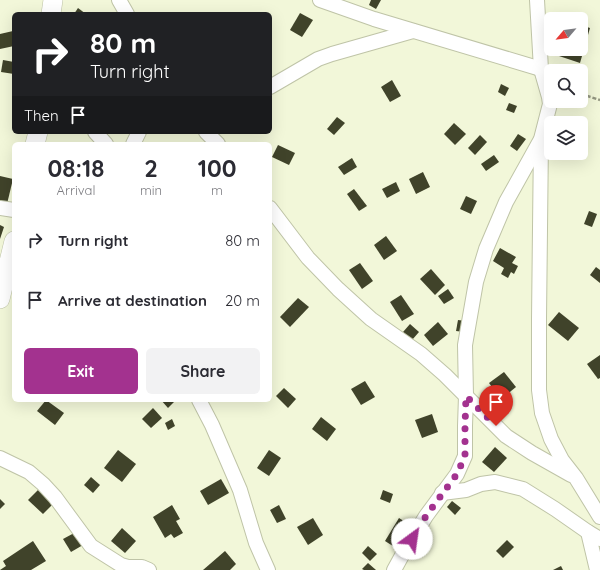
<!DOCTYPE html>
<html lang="en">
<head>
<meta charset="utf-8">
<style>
  body { margin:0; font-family:Quicksand,sans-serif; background:#f2f2f3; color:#2b2b33; height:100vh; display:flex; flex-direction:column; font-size:15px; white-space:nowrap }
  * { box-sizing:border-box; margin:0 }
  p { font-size:13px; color:#7c7c81 }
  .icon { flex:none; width:22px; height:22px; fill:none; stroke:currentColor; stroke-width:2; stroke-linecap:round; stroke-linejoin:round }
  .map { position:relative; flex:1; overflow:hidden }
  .panel { position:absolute; left:12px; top:142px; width:260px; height:260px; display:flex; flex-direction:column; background:#fff; border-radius:6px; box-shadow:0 4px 16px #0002 }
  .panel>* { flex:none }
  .banner { position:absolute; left:12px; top:12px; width:260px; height:122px; border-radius:6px; box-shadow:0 4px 16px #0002; background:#202124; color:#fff; overflow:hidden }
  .needle { width:26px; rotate:241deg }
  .fabs { position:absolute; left:544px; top:12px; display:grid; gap:8px }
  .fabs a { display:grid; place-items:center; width:44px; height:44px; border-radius:6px; background:#fff; box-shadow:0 4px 16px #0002; font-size:20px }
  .pin { position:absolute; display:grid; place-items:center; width:34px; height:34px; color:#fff; margin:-41px -17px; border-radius:50% 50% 50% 0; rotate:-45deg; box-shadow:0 0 4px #0007 }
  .pin .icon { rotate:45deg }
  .me { position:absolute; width:44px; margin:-22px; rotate:31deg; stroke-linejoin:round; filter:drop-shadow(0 0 3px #0008) }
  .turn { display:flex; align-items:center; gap:14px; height:84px; padding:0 12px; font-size:18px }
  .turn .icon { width:52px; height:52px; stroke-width:2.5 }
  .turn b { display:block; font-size:28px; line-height:34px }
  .then { display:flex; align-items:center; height:38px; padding:0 12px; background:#0003; gap:8px; font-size:15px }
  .eta { display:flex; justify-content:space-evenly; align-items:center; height:68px; text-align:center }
  .eta b { font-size:24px; font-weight:800; line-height:28px }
  .action { display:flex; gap:8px; margin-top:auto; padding:8px 12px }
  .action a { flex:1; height:46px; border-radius:6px; background:#a3328f; color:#fff; font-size:16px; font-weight:800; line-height:46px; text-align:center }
  .action a+a { background:#f2f2f3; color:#2b2b33 }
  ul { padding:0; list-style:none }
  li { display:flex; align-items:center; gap:12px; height:60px; padding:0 12px }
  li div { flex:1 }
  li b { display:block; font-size:15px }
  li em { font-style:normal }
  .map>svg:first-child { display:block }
</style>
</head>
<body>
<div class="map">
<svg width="600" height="570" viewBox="0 0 600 570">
  <rect width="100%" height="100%" fill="#f2f7d9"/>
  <g fill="#40432a">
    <polygon points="371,0 381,0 376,9 369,5"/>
    <polygon points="78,8 86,14 74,14"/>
    <polygon points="300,13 313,20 302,37 290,30"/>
    <polygon points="581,25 590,28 580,63 559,56 561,49 581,49"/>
    <polygon points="13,31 14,46 0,49 0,34"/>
    <polygon points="3,60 14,62 14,74 1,72"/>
    <polygon points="392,80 401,96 390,102 381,87"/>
    <polygon points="501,84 509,88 505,96 498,92"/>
    <polygon points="509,103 517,106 514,113 506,110"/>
    <polygon points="337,117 345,123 334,135 327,129"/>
    <polygon points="454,123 466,134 455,145 444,134"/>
    <polygon points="518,134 526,139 517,151 510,146"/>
    <polygon points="480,135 487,142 475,155 468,148"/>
    <polygon points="278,145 295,153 289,165 272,157"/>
    <polygon points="494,155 499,162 486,171 481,164"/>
    <polygon points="352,158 357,167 344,175 338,167"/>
    <polygon points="423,172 430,187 416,194 409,179"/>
    <polygon points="0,176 13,179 7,204 0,202"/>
    <polygon points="396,182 400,191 387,198 382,189"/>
    <polygon points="354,189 367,206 359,211 347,194"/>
    <polygon points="466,196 477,201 471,214 460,209"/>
    <polygon points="589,211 597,214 592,227 584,224"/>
    <polygon points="0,225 4,227 0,239"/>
    <polygon points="386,236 397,251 384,260 374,245"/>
    <polygon points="500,248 516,257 512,263 518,266 514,274 511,272 508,278 501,274 504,268 493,261"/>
    <polygon points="360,263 373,281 362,289 349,270"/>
    <polygon points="596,267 600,270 600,283 590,275"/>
    <polygon points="431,269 445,285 435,295 420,279"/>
    <polygon points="448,289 454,298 444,304 438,296"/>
    <polygon points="401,295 414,314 402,321 390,302"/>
    <polygon points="298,298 309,307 290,327 280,317"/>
    <polygon points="559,312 579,328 568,341 548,325"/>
    <polygon points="458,320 466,321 464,332 456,331"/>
    <polygon points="438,322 448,334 433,346 424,335"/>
    <polygon points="410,324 419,332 412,340 403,332"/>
    <polygon points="600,355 600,378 598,379 587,364"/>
    <polygon points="504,372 516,387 501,399 489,383"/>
    <polygon points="365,381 375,397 361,405 351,389"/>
    <polygon points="284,388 296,399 288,408 276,396"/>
    <polygon points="46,400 64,413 55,425 37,411"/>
    <polygon points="161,400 176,400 168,408"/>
    <polygon points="153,408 162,418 151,428 142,419"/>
    <polygon points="432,414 438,432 422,438 415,420"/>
    <polygon points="321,417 336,429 327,441 312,429"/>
    <polygon points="172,419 175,426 168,430 165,423"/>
    <polygon points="495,447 507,458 494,472 482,462"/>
    <polygon points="118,450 136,464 122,482 104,468"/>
    <polygon points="269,450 281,458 269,476 257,468"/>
    <polygon points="91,477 100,485 93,493 84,485"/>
    <polygon points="221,479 229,493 208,505 200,491"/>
    <polygon points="38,490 53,504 43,514 28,500"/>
    <polygon points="383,490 393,494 390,503 380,499"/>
    <polygon points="0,499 5,504 0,509"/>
    <polygon points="452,501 461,508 455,515 447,507"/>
    <polygon points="172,505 180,519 176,521 183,533 174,538 171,534 165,538 153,517"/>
    <polygon points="279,505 286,519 277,523 270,510"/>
    <polygon points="313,518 323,535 308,545 297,527"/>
    <polygon points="399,518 410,525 396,548 385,541"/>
    <polygon points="122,528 136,541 125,553 111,541"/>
    <polygon points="76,532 83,545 71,552 63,539"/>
    <polygon points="507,540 514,547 503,558 496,551"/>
    <polygon points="33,541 46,561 31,570 0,570 6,566 3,561"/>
    <polygon points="368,546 377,554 370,561 362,553"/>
    <polygon points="225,551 236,564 230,570 203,570"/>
    <polygon points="368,563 376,570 364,570 362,569"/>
    <polygon points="561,566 563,570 553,570"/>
  </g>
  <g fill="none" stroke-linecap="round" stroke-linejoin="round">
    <g stroke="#bfc4a7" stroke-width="16">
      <g id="street">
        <polyline points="119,0 127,14"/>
        <polyline points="320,0 374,19 541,69"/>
        <polyline points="537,0 541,69 549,97 550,104 541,139 539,319 539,390 542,413 551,439 562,460 576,478 600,517"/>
        <polyline points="270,87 318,59 332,54 413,31"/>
        <polyline points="95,132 106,144"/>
        <polyline points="206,132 218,144"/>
        <polyline points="133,144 139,132"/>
        <polyline points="0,208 14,210"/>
        <polyline points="270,208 308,258 338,289 371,319 421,354 445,375 506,436 532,453 571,475"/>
        <polyline points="199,400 212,425 240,490 256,543 268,570"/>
        <polyline points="0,458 29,472 43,484 55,497 91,546 121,565 128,567 142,567 149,570"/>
        <polyline points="442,493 466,490 481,484 495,482 523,489 555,509 588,532 600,539"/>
        <polyline points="588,532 597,570"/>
        <polyline points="394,570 405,550 426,516 457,474 465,456 465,426 466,396 465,345 476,282 486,249 506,202 540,141"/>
      </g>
    </g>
    <g stroke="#bfc4a7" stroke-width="20">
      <g id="secondary">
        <polyline points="51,14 53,0"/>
        <polyline points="35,144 38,132"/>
        <polyline points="0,299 14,241"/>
      </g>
    </g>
    <polyline stroke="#939681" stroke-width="2.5" stroke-dasharray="4 2" stroke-linecap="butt" points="581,94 600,100"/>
    <use href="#street" stroke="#fff" stroke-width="14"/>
    <use href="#secondary" stroke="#fff" stroke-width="19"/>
  </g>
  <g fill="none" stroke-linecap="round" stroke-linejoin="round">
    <polyline stroke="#a3328f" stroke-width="7" stroke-dasharray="0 12.6" points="412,539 426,516 457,474 465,456 465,426 466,396 496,426"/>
  </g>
</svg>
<div class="fabs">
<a><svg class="needle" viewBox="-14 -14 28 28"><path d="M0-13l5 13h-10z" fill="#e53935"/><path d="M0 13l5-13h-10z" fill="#7c7c81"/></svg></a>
<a><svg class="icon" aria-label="search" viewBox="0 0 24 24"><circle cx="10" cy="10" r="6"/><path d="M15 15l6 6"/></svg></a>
<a><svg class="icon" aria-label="layers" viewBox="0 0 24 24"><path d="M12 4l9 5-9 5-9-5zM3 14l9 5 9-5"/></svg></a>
</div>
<div class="pin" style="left:496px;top:426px;background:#d93025"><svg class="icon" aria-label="arrive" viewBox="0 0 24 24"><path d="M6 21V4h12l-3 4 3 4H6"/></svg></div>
<svg class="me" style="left:412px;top:539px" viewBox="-20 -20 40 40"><circle r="19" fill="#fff"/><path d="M0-13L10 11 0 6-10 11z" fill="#a3328f"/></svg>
<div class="banner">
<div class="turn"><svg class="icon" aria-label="right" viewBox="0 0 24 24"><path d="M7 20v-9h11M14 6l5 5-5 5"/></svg><div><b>80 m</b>Turn right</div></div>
<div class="then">Then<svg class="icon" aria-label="arrive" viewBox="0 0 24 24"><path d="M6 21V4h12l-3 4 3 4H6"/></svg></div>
</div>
<section class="panel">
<div class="eta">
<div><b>08:18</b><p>Arrival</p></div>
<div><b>2</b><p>min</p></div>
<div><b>100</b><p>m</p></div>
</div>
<ul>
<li><svg class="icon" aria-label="right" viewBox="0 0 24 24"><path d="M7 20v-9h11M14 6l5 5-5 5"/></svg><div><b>Turn right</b></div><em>80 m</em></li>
<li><svg class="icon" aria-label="arrive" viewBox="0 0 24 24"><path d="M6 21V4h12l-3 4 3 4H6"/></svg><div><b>Arrive at destination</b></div><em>20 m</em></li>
</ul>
<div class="action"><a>Exit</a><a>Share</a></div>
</section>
</div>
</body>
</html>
